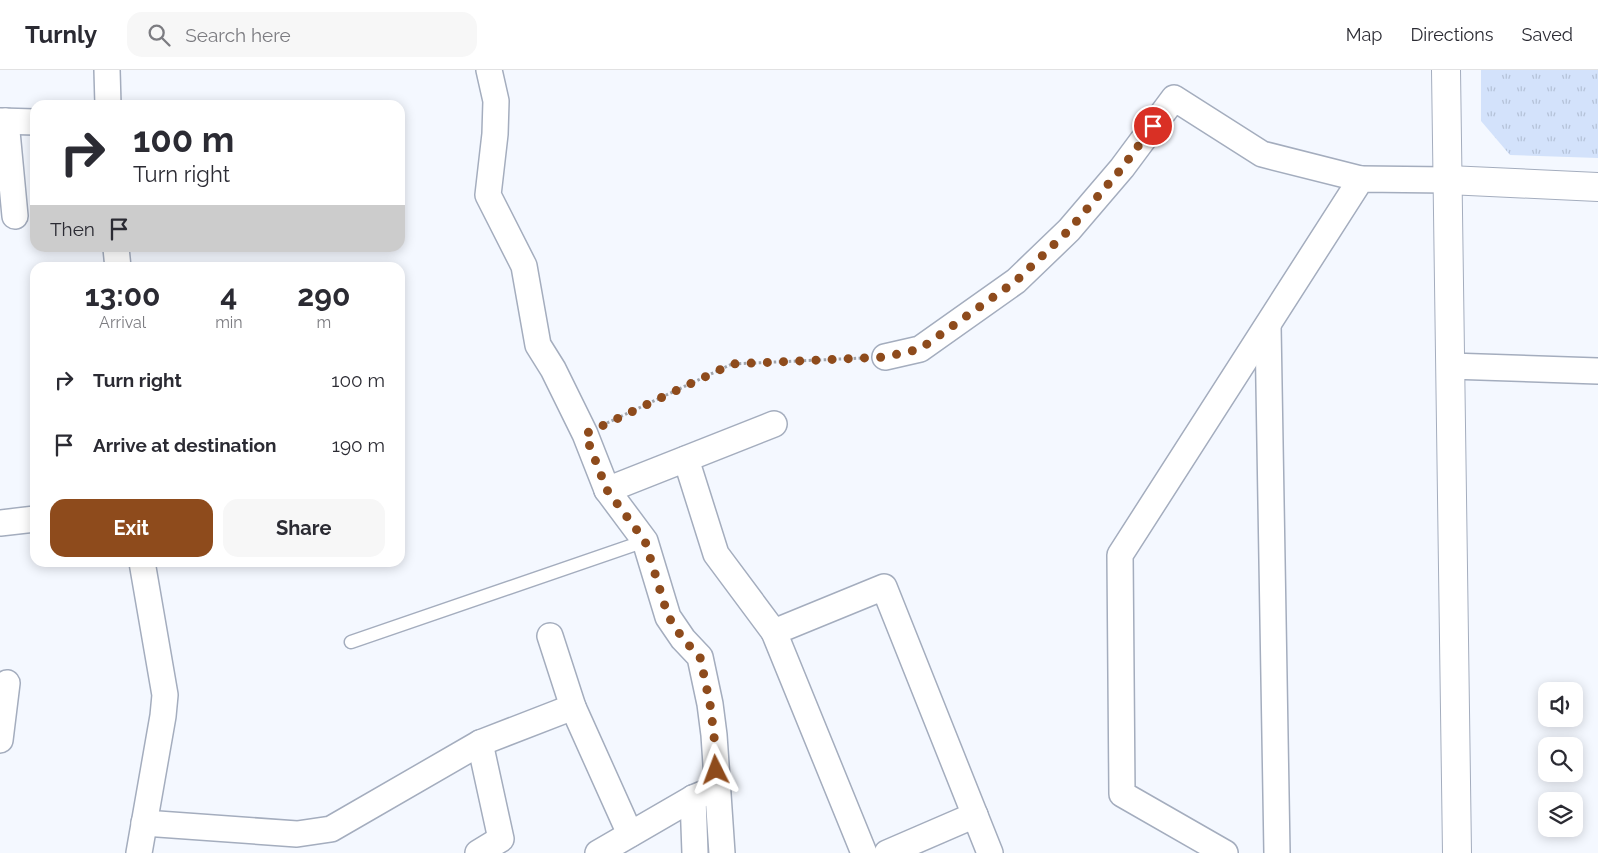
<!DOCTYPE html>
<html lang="en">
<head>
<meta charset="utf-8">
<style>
  body { margin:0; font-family:Raleway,sans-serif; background:#f7f7f7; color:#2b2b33; height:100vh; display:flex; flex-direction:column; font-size:19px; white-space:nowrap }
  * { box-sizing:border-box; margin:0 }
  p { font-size:16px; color:#7c7c81 }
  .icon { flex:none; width:28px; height:28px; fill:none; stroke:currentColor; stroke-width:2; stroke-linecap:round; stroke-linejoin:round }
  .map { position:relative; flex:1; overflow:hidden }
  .side { position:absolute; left:30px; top:192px; width:375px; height:305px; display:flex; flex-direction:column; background:#fff; border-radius:15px; box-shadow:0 2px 12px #0003 }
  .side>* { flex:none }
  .top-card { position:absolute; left:30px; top:30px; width:375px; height:152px; border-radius:15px; box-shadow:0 2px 12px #0003; background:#fff; color:#2b2b33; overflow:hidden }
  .buttons { position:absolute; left:1538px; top:612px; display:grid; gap:10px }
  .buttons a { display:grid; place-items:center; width:45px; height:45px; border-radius:10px; background:#fff; box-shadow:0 2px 12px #0003; font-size:25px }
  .pin { position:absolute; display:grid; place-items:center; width:42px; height:42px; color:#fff; margin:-21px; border:2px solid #fff; border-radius:50%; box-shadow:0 1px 5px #0007 }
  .me { position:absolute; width:55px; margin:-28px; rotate:357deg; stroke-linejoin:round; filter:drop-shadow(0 0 4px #0008) }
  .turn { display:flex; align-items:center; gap:18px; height:105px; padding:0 20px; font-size:22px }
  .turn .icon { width:65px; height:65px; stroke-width:2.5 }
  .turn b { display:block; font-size:35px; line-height:42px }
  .then { display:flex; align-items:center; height:48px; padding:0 20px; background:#0003; gap:10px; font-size:19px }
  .eta { display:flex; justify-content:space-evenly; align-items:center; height:85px; text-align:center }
  .eta b { font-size:30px; font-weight:700; line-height:35px }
  .primary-button { display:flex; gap:10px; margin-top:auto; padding:10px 20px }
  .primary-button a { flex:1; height:58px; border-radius:15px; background:#8e4b1c; color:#fff; font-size:20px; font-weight:700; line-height:58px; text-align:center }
  .primary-button a+a { background:#f7f7f7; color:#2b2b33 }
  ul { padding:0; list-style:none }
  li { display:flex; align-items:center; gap:15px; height:65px; padding:0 20px }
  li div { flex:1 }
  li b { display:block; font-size:19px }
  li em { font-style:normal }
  header { display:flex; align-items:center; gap:30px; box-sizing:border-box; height:70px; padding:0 25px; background:#fff; border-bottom:1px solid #e1e1e2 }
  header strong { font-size:24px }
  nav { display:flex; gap:28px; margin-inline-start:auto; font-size:18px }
  .search { width:350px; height:45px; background:#f7f7f7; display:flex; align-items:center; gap:12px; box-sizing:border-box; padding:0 18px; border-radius:15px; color:#7c7c81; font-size:19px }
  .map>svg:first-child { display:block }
</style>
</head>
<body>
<header>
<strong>Turnly</strong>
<div class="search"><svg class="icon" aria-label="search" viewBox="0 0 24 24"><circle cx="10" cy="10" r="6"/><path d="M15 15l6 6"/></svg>Search here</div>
<nav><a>Map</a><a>Directions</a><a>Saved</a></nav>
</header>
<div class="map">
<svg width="1598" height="783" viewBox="0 0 1598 783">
  <defs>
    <pattern id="grass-tufts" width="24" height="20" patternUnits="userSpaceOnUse" patternTransform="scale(1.25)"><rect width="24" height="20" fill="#d3e2fb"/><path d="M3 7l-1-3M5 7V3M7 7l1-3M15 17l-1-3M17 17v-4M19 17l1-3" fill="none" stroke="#b5c2d8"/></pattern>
  </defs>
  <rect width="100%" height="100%" fill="#f4f8ff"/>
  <polygon fill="url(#grass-tufts)" points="1481,0 1598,0 1598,88 1510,85 1481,51"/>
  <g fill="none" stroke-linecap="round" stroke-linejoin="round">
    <g stroke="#a4adbe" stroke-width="15">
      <polyline id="service" points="351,572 645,471"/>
    </g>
    <g stroke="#a4adbe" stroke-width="28">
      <g id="minor">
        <polyline points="107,0 108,35"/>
        <polyline points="489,0 496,31 495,64 488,125 524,196 538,275 553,299 585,364 607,420 645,471 668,547 683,569 700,587 710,634 714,665 722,783"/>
        <polyline points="0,51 35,52"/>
        <polyline points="6,51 15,146"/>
        <polyline points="116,178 118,198"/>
        <polyline points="1268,256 1277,783"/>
        <polyline points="885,287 920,279 1016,211 1069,160 1122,98 1174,28 1262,84 1361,109"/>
        <polyline points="1450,296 1598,301"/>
        <polyline points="686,389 716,484 774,562"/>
        <polyline points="607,420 774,354"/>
        <polyline points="0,453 35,449"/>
        <polyline points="550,566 573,637 630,764"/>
        <polyline points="0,670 7,613"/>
        <polyline points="693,728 695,783"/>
        <polyline points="144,753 297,764 331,759 480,673 573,637"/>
        <polyline points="139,783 163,646 165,625 142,492"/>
        <polyline points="478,783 501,769 480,673"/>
        <polyline points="598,783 693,728 717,718"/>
        <polyline points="864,783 774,562 884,517 990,783"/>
        <polyline points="887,783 975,745"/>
        <polyline points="1225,783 1122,724 1120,485 1361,109 1448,110"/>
      </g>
    </g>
    <g stroke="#a4adbe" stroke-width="30">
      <g id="tertiary">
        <polyline points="1446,0 1457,783"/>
        <polyline points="1448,110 1598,117"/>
      </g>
    </g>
    <polyline stroke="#a1a5ac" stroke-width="3" stroke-dasharray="2.5 2.5" stroke-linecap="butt" points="607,353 732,294 862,288"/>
    <use href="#service" stroke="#fff" stroke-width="12"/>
    <use href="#minor" stroke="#fff" stroke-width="25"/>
    <use href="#tertiary" stroke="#fff" stroke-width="28"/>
  </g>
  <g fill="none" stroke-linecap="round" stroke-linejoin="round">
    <polyline stroke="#8e4b1c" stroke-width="9" stroke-dasharray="0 16.2" points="716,700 714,665 710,634 700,587 683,569 668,546 645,471 607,420 585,364 732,294 885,287 920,279 1016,211 1069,160 1122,98 1153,56"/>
  </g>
</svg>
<div class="buttons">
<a><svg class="icon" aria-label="sound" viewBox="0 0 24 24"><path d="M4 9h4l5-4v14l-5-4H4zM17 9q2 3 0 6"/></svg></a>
<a><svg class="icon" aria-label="search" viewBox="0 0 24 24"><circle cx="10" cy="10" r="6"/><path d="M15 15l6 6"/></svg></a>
<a><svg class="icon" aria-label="layers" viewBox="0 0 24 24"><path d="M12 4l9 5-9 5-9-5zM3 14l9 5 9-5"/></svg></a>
</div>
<div class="pin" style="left:1153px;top:56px;background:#d93025"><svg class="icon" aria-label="arrive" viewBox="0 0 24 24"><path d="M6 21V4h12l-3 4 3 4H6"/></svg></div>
<svg class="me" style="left:716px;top:700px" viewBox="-20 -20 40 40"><path d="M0-17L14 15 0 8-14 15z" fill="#8e4b1c" stroke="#fff" stroke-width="4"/></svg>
<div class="top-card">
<div class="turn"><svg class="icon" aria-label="right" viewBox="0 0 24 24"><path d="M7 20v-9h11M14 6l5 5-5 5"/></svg><div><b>100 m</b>Turn right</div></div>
<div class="then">Then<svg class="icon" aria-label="arrive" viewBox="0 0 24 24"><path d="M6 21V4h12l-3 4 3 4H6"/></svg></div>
</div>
<section class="side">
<div class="eta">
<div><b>13:00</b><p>Arrival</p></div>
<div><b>4</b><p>min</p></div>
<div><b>290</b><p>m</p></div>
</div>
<ul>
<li><svg class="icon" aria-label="right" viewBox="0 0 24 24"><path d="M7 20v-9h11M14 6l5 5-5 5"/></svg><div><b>Turn right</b></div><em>100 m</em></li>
<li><svg class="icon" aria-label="arrive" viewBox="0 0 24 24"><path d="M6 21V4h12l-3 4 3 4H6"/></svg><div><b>Arrive at destination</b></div><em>190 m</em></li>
</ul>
<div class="primary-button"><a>Exit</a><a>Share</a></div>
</section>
</div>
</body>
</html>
